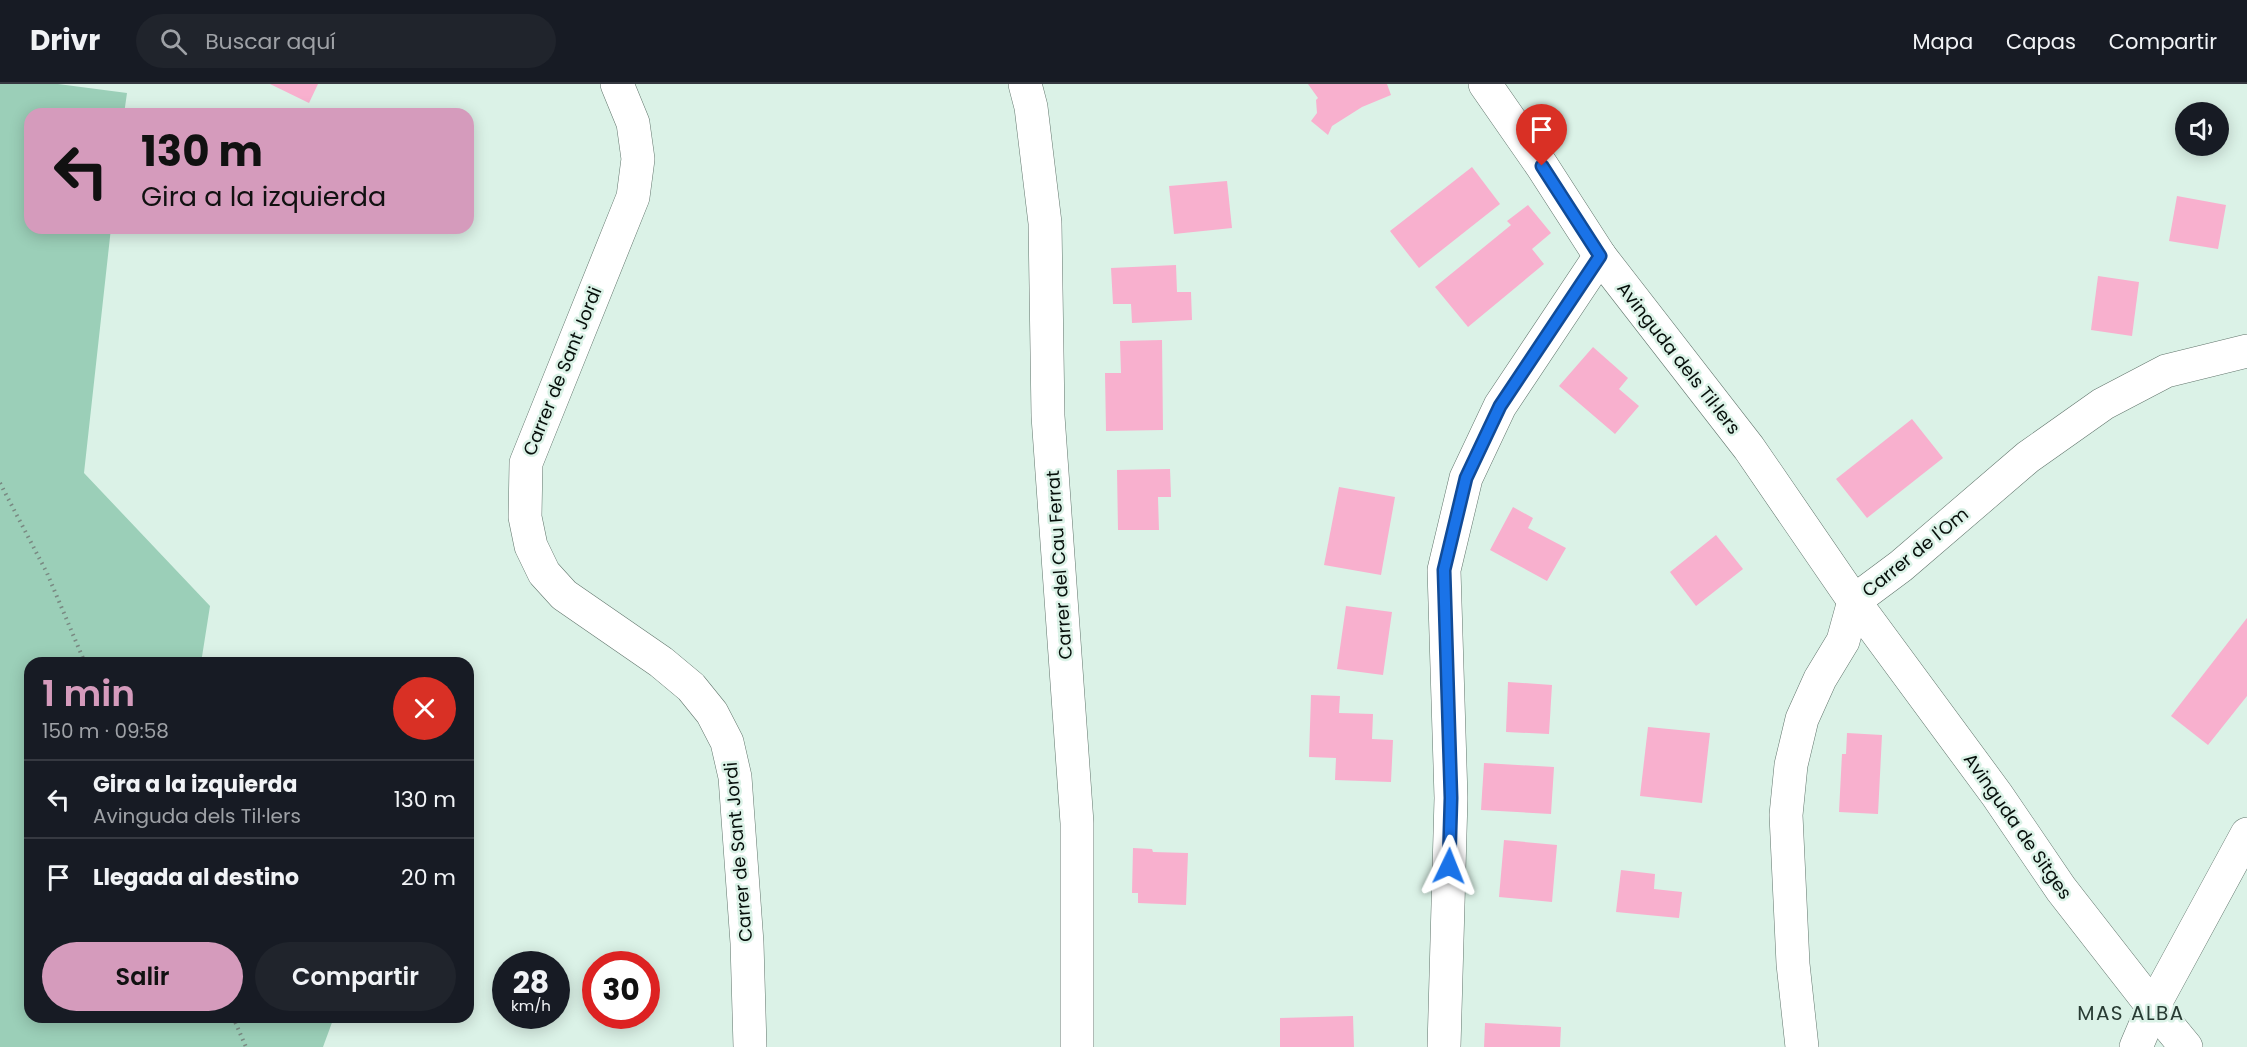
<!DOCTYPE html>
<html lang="es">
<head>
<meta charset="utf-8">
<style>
  body { margin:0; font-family:Poppins,sans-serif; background:#20242c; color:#f1f3f6; height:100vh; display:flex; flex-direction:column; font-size:22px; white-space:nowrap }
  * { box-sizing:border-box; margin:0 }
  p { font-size:20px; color:#9ea1a6 }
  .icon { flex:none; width:33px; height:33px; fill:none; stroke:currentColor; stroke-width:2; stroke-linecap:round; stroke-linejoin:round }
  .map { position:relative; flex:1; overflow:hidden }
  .drawer { position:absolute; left:24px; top:573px; width:450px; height:366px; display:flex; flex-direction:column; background:#171b24; border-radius:18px; box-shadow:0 3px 15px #0003 }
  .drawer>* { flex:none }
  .top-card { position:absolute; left:24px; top:24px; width:450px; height:126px; border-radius:18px; box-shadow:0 3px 15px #0003; background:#d59bbc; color:#111; overflow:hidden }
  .tools { position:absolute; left:2175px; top:18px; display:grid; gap:12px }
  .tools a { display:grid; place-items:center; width:54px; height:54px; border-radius:50%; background:#171b24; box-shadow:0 3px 15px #0003; font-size:30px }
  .speed { position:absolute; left:492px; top:867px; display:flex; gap:12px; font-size:30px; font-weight:700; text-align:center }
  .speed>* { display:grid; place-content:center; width:78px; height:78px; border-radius:50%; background:#171b24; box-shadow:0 3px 15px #0003; line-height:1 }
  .speed small { font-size:15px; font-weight:400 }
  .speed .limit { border:9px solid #d22; background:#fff; color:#111 }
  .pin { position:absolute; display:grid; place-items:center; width:51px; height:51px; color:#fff; margin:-62px -26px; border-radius:50% 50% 50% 0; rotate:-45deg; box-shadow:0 0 6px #0007 }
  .pin .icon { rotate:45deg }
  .me { position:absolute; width:66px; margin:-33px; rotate:2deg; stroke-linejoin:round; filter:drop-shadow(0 0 4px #0008) }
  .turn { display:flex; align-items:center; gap:21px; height:126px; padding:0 18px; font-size:27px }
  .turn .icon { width:78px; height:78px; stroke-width:2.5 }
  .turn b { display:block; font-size:42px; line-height:51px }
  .round { display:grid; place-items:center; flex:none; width:63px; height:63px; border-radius:32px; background:#20242c }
  .summary { display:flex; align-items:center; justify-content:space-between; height:102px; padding:0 18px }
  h1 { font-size:36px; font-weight:600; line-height:45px; color:#d59bbc }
  .cta { display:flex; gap:12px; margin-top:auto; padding:12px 18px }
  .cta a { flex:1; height:69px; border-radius:36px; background:#d59bbc; color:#111; font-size:24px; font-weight:600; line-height:69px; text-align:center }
  .cta a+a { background:#20242c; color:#f1f3f6 }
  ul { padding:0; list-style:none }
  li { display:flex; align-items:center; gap:18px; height:78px; padding:0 18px; border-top:2px solid #363941 }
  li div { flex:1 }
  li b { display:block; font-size:22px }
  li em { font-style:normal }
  header { display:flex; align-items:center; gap:36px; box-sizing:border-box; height:84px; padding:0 30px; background:#171b24; border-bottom:2px solid #363941 }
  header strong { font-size:28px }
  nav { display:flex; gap:33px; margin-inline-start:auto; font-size:21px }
  .search { width:420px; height:54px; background:#20242c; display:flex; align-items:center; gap:15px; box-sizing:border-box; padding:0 21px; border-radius:33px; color:#9ea1a6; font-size:22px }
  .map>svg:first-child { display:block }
</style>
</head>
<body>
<header>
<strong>Drivr</strong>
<div class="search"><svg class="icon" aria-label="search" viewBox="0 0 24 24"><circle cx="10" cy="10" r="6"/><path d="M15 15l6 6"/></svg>Buscar aquí</div>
<nav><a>Mapa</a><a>Capas</a><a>Compartir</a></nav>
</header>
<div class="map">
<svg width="2247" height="963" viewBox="0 0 2247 963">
  <rect width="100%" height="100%" fill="#dbf2e7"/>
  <polygon fill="#9bcfb8" points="0,0 58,0 127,9 124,30 30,30 30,144 111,144 84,389 210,522 201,579 30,579 30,933 334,933 323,963 0,963"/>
  <g fill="#f8b0ce">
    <polygon points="270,0 318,0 309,19"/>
    <polygon points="1308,0 1387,0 1391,11 1362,23 1332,42 1328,51 1311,37 1317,29 1316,16 1318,14"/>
    <polygon points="1472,83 1500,120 1419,184 1390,147"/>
    <polygon points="1227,97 1232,144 1174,150 1169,102"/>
    <polygon points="2177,112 2226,121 2218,165 2169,157"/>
    <polygon points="1528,121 1551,149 1532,165 1544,180 1468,243 1435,203 1511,141 1507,137"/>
    <polygon points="1176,181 1177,208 1191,208 1192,236 1132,239 1131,220 1113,220 1111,184"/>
    <polygon points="2098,192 2139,198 2132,252 2091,246"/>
    <polygon points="1162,256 1163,346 1106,347 1105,289 1121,289 1120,257"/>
    <polygon points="1593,263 1628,294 1619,305 1639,322 1615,350 1559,302"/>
    <polygon points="1912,335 1943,374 1867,434 1836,395"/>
    <polygon points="1170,385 1171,413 1158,413 1159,446 1118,446 1117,386"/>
    <polygon points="1339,403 1395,413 1381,491 1324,481"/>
    <polygon points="1513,423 1533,434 1528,444 1566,464 1547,497 1490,466"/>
    <polygon points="1716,451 1743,485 1696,522 1670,488"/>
    <polygon points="1346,522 1392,528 1383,591 1337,585"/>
    <polygon points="2247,534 2247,612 2208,661 2171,632"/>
    <polygon points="1508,598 1552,601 1549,650 1506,648"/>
    <polygon points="1311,611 1340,612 1339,629 1373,630 1372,655 1393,656 1391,698 1335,696 1336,674 1309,673"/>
    <polygon points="1648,643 1710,649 1702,719 1640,712"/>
    <polygon points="1847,649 1882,651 1878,730 1839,728 1842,670 1846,670"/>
    <polygon points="1484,679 1554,683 1551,730 1481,726"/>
    <polygon points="1504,756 1557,761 1552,818 1499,813"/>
    <polygon points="1133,764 1152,765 1153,768 1188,769 1186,821 1138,819 1138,809 1132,809"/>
    <polygon points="1621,786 1655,790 1654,805 1682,808 1679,834 1616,828"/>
    <polygon points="1353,932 1354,963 1280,963 1280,934"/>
    <polygon points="1485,939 1561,943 1560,963 1484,963"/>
  </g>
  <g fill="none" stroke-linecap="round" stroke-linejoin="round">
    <g stroke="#61756c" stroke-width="34">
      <g id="street">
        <polyline points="617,0 633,39 638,75 633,113 526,379 525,433 531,462 544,489 564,511 661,578 691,603 712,629 727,658 735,693 747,859 750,963"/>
        <polyline points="1025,0 1031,23 1045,139 1048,332 1077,739 1077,963"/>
        <polyline points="1485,0 1542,82 1600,172 1749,364 1854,517 1997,711 2061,805 2153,923"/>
        <polyline points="1444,963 1451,714 1444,486 1466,394 1500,322 1600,172"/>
        <polyline points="1802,963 1793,880 1786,731 1791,681 1802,635 1820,595 1843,557 1854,517 1901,482 2028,373 2103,320 2166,287 2247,267"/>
        <polyline points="2136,963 2153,923 2247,750"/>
      </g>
    </g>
    <g stroke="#61756c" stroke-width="34">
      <polyline id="secondary" points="2153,923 2186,963"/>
    </g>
    <g stroke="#798982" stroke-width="4" stroke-dasharray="1.5 4.5" stroke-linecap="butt">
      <polyline points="0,399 47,489 85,579"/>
      <polyline points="233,933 246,963"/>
    </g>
    <use href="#street" stroke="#fff" stroke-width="33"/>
    <use href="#secondary" stroke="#fff" stroke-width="33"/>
  </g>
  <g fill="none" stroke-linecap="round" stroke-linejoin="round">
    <g stroke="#114b97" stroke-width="15">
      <polyline id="route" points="1449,782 1451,714 1444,486 1466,394 1500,322 1600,172 1542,82"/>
    </g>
    <use href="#route" stroke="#1a73e8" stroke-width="10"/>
  </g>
  <g text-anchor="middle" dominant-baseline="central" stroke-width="5" stroke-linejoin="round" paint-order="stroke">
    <g font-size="18" fill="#070f0b" stroke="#dbf2e7">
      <text transform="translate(1679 274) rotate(52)">Avinguda dels Til·lers</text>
      <text transform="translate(562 287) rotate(-68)">Carrer de Sant Jordi</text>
      <text transform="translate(1915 468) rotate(-39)">Carrer de l'Om</text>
      <text transform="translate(1059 481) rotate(-94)">Carrer del Cau Ferrat</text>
      <text transform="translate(2018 742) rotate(55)">Avinguda de Sitges</text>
      <text transform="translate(738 768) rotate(-95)">Carrer de Sant Jordi</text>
    </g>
    <g font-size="20" letter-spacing="1.5" fill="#293c34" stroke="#dbf2e7">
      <text x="2131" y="929">MAS ALBA</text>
    </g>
  </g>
</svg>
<div class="tools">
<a><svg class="icon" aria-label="sound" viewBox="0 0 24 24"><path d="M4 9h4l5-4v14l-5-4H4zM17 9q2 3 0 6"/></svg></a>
</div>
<div class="speed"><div>28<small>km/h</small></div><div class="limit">30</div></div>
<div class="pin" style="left:1542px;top:82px;background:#d93025"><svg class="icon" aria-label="arrive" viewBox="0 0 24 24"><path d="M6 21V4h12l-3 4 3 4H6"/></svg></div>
<svg class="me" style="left:1449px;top:782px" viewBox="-20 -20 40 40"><path d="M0-17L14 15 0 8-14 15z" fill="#1a73e8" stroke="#fff" stroke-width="4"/></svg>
<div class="top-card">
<div class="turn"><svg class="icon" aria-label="left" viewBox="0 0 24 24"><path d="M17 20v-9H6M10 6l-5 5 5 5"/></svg><div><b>130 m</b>Gira a la izquierda</div></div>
</div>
<section class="drawer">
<div class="summary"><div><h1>1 min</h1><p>150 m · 09:58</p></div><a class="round" style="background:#d93025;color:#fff"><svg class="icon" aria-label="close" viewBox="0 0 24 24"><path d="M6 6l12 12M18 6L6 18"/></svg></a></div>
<ul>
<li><svg class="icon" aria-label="left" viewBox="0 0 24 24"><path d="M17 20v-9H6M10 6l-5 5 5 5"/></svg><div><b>Gira a la izquierda</b><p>Avinguda dels Til·lers</p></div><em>130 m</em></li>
<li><svg class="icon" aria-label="arrive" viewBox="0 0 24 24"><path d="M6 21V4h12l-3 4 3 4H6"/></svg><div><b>Llegada al destino</b></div><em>20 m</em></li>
</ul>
<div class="cta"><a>Salir</a><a>Compartir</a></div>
</section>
</div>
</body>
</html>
